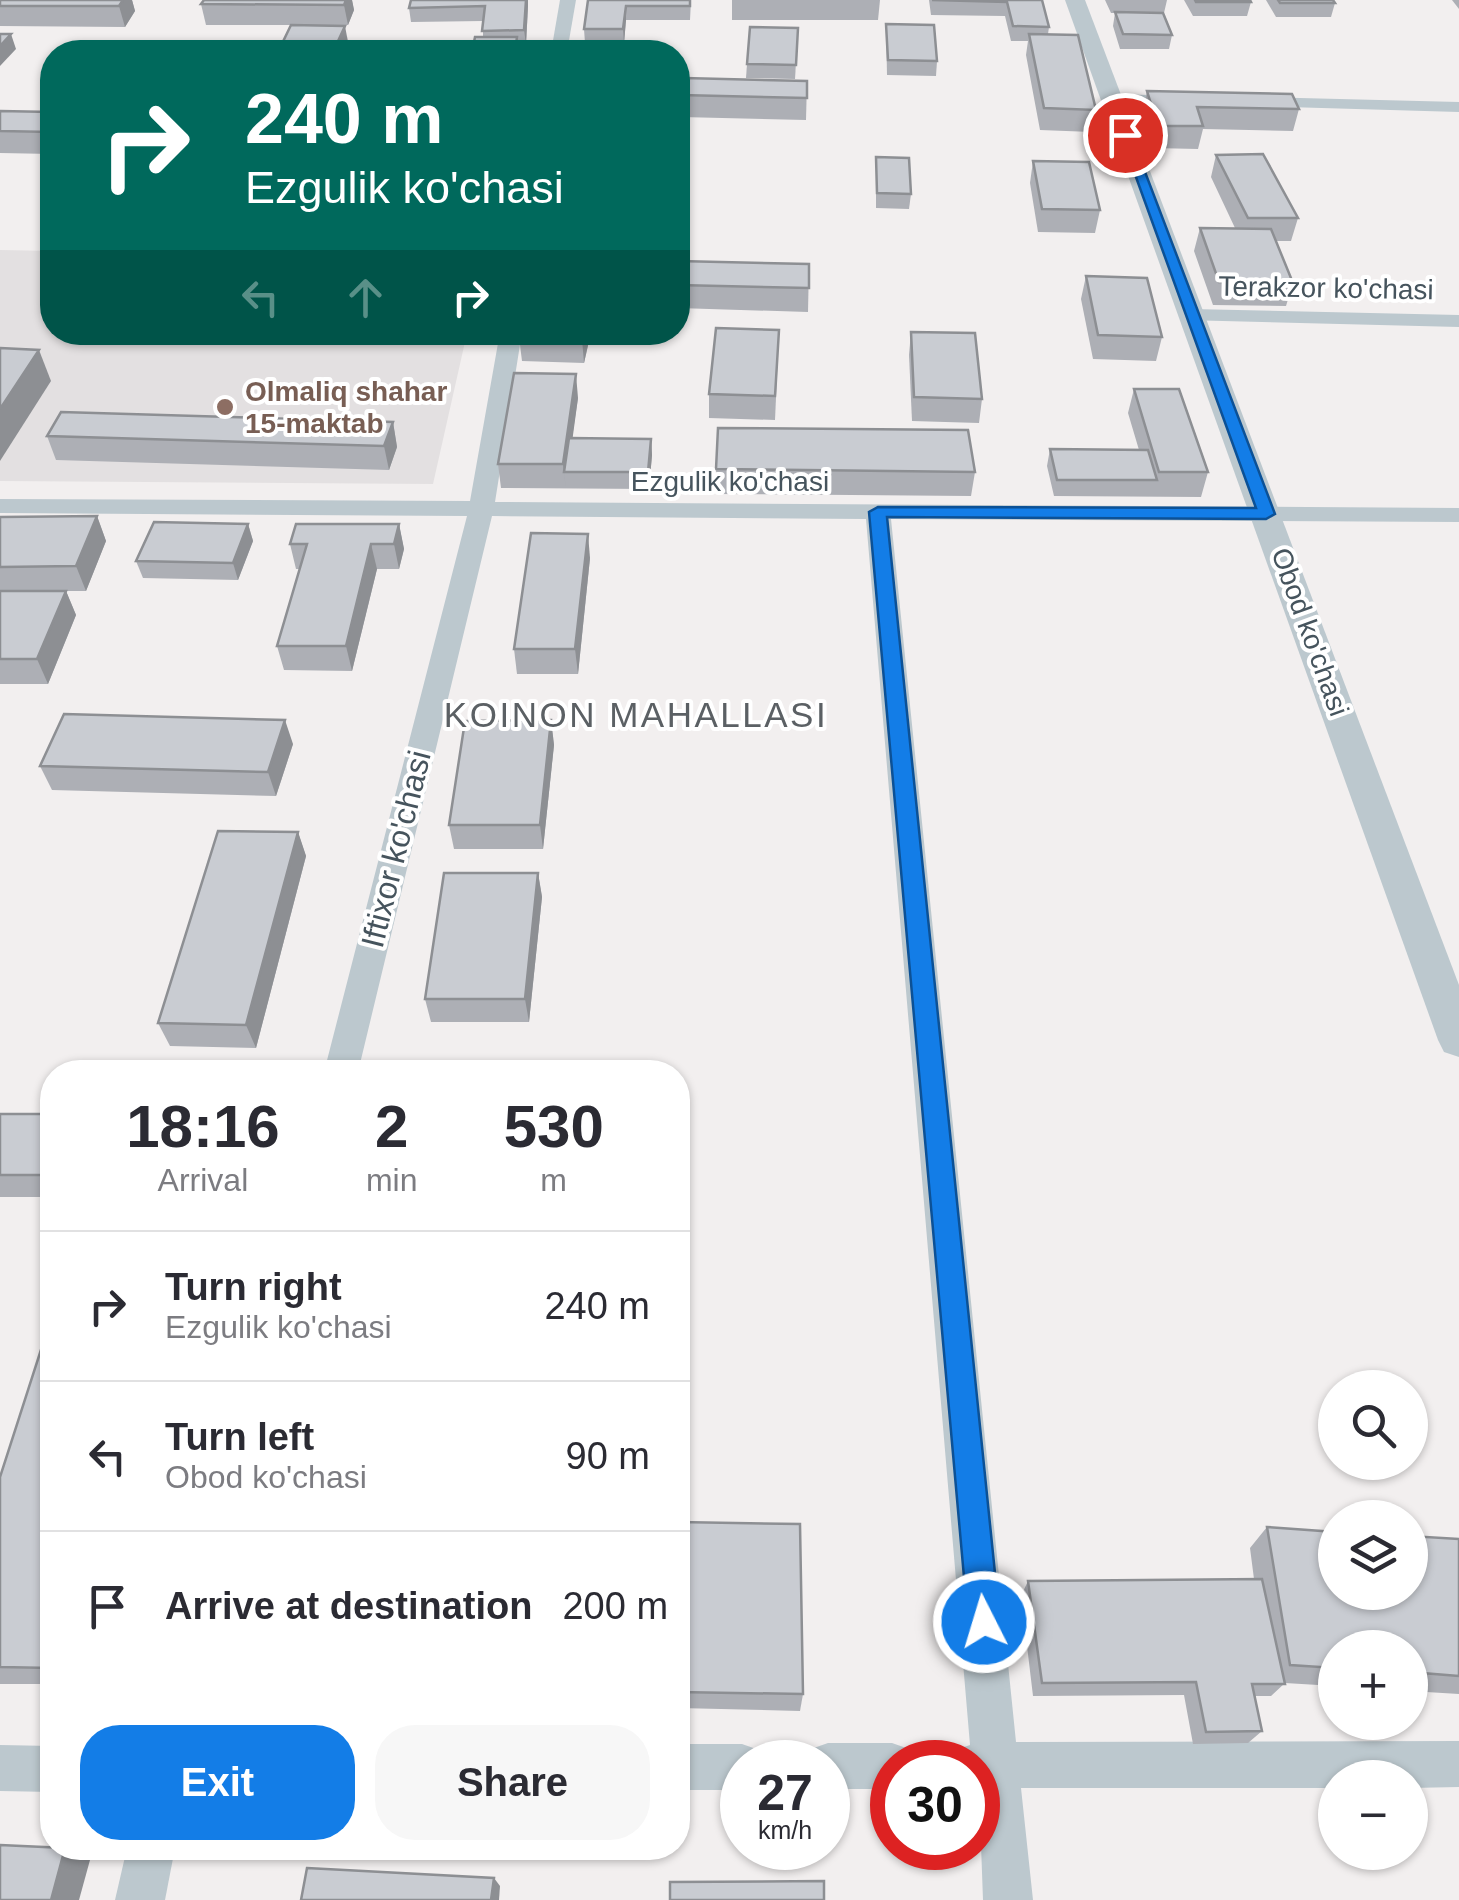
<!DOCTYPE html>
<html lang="en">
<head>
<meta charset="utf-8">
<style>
  body { margin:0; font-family:Arial,sans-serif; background:#f7f7f7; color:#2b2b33; height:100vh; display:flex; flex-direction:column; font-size:38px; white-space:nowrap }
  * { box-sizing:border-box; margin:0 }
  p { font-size:32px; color:#7c7c81 }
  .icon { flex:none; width:55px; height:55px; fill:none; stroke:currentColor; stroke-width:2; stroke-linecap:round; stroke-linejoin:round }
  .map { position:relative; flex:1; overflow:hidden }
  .sheet { position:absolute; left:40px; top:1060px; width:650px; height:800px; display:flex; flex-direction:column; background:#fff; border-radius:40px; box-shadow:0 2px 8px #0004 }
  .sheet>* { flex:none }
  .guide { position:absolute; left:40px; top:40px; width:650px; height:305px; border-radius:40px; box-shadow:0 2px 8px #0004; background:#00695c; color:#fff; overflow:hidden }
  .buttons { position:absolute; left:1318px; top:1370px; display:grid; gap:20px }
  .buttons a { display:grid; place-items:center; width:110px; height:110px; border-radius:50%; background:#fff; box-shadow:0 2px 8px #0004; font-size:50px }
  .speed { position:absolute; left:720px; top:1740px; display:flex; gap:20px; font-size:50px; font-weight:700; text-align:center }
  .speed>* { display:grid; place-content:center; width:130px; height:130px; border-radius:50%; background:#fff; box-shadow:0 2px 8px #0004; line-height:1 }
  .speed small { font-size:25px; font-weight:400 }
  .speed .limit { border:15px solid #d22; background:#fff; color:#111 }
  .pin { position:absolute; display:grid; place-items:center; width:85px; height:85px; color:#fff; margin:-42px; border:5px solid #fff; border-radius:50%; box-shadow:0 2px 10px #0007 }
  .me { position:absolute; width:110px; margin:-55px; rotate:355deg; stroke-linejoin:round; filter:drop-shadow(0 0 8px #0008) }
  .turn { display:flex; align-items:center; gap:35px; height:210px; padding:0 40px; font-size:45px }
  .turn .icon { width:130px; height:130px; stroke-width:2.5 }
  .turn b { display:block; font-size:70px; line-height:85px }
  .lanes { display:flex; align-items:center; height:95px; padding:0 40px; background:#0003; justify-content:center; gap:50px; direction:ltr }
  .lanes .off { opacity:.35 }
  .eta { display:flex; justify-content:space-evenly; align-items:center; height:170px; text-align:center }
  .eta b { font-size:60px; font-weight:700; line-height:70px }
  .button { display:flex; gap:20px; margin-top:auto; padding:20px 40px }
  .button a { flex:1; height:115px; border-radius:40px; background:#137de7; color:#fff; font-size:40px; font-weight:700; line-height:115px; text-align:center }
  .button a+a { background:#f7f7f7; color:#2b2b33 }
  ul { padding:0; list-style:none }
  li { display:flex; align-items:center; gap:30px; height:150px; padding:0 40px; border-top:2px solid #e1e1e2 }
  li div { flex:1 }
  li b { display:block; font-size:38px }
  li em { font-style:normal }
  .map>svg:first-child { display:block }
</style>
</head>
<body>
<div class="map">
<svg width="1459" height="1900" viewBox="0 0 1459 1900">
  <rect width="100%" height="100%" fill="#f2efef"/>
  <polygon fill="#e3e0e1" points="0,250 52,251 52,332 467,333 433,484 0,481"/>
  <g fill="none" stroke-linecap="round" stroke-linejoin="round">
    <g fill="#bcc8ce" fill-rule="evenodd">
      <polygon points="560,0 576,0 567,52 551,52"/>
      <polygon points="1111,94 1187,96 1196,101 1187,106 1105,103 1102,99"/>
      <polygon points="1256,97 1459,102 1459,112 1250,106 1247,102"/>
      <polygon points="1191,309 1459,315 1459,327 1183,320 1180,315 1183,310"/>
      <polygon points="500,332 522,332 495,502 1459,508 1459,522 891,519 1016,1742 1459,1741 1459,1787 1410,1788 1410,1778 1335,1778 1335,1788 1021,1788 1033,1900 983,1900 978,1762 956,1762 961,1748 970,1745 866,519 492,516 358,1072 324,1072 467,516 0,513 0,499 470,501"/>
      <polygon points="828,1743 892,1743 909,1749 914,1762 892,1762 892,1789 828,1789 828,1762 806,1762 811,1749"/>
      <polygon points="678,1744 742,1744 759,1750 764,1762 742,1762 742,1790 678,1790"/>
      <polygon points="0,1745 52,1746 52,1792 0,1791"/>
      <polygon points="127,1848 175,1848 165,1900 115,1900"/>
    </g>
    <polygon fill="#bcc8ce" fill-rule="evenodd" points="1065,0 1085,0 1459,985 1459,1057 1444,1052 1438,1040"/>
  </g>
  <g fill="#adafb5">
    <polygon points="0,0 132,0 135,11 125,27 0,26"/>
    <polygon points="204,0 352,0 354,10 348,25 206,25 201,4"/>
    <polygon points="588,0 691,0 690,20 626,20 624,43 585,43 584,29"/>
    <polygon points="732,0 880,0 878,20 732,20"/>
    <polygon points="929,0 1042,0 1049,27 1048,34 1096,110 1092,132 1040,130 1026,55 1028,41 1011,41 1005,16 931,15"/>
    <polygon points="1105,0 1167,0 1164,13 1142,13 1172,35 1169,49 1120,49 1113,26 1115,13 1111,13"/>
    <polygon points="1184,0 1250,0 1251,2 1247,16 1193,16"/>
    <polygon points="1266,0 1333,0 1335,3 1331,17 1276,17"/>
    <polygon points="1452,0 1459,0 1459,9"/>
    <polygon points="528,6 526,44 518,45 518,52 472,52 483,37 483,21 411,22 409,8"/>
    <polygon points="886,24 937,61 936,76 887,75"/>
    <polygon points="798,28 795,79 746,78 747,64"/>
    <polygon points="807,81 806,120 681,117 681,95"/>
    <polygon points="1147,91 1299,109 1293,131 1203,129 1198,149 1153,148 1143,113"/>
    <polygon points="0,111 52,112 52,154 0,153"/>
    <polygon points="1216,155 1298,218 1291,241 1276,241 1293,283 1286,306 1213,305 1194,251 1200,228 1235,228 1211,177"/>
    <polygon points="876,157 911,194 909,209 876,208"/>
    <polygon points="1033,161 1100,210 1095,233 1038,232 1030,183"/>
    <polygon points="678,261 809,264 808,312 678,308"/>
    <polygon points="1086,276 1162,337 1156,361 1093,359 1081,299"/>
    <polygon points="779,330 775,420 709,418 709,394"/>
    <polygon points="520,332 591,332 584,363 522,361 519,337"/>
    <polygon points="911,332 982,399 979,423 912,421 909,355"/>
    <polygon points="1134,389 1208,472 1201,497 1054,496 1047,466 1050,449 1139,450 1128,413"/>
    <polygon points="578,398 572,438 651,439 652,455 649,489 501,488 498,464"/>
    <polygon points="393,422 397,447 389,470 56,460 47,436"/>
    <polygon points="716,469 975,472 971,496 717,494"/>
    <polygon points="97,516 106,541 86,591 66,591 76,615 48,684 0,684 0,517"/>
    <polygon points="248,524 253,541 238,580 143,578 136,561"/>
    <polygon points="399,524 404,549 399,569 377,569 352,671 284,670 277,646 300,569 296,569 290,544"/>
    <polygon points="590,558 578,674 517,674 514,649"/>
    <polygon points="551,720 554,745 543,849 454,849 449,825"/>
    <polygon points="293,744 276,796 52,790 40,766"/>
    <polygon points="298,832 306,856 256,1048 170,1046 158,1023"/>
    <polygon points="538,873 542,897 529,1022 431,1022 425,999"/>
    <rect x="0" y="1114" width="52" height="83"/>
    <polygon points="52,1331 52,1684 0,1684 0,1477"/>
    <polygon points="678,1522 803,1694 800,1711 678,1708"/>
    <polygon points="1267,1527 1459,1539 1459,1694 1410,1691 1410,1648 1335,1648 1335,1686 1285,1683 1271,1696 1255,1696 1262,1731 1248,1743 1193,1744 1184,1695 1033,1696 1021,1596 1028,1581 1254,1579 1250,1548"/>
  </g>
  <g fill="#8d8f93">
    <polygon points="123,0 132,0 135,11 125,27 119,6"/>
    <polygon points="346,0 352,0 354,10 348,25 344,5"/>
    <polygon points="526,0 528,0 528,6 526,44 524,30"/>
    <polygon points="626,6 626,20 624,43 623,29"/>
    <polygon points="345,26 349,47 346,52 333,52"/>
    <polygon points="11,34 16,49 0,66 0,46"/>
    <polygon points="584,332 591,332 584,363 582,339"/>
    <polygon points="39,350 51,381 0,461 0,409"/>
    <polygon points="576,374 578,398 568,472 564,472 566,489 563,464"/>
    <polygon points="393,422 397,447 389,470 384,446"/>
    <polygon points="651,439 652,455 649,489 648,472"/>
    <polygon points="97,516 106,541 86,591 76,566"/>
    <polygon points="248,524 253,541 238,580 233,563"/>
    <polygon points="399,524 404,549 399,569 394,544"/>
    <polygon points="588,534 590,558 578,674 575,649"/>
    <polygon points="371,544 377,569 352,671 346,646"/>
    <polygon points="66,591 76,615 48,684 37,659"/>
    <polygon points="285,720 293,744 276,796 268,772"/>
    <polygon points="551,720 554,745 543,849 540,825"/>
    <polygon points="298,832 306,856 256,1048 246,1025"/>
    <polygon points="538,873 542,897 529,1022 525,999"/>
    <polygon points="65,1848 90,1860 79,1900 51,1900"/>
    <polygon points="494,1878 500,1886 499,1900 491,1900"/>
  </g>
  <g fill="#c9ccd2" stroke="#8d8f93" stroke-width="2.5">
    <polygon points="0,0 123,0 119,6 0,6"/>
    <polygon points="204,0 346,0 344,5 201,4"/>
    <polygon points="411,0 526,0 524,30 482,31 485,6 409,8"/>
    <polygon points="588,0 690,0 690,6 626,6 623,29 584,29"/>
    <polygon points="932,0 1042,0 1049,27 1013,26 1007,2"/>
    <polygon points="1195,0 1250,0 1251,2 1196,2"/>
    <polygon points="1278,0 1333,0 1335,3 1280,3"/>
    <polygon points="1115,12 1163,13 1172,35 1123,34"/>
    <polygon points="886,24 934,25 937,61 888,60"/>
    <polygon points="291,25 345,26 333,52 278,52"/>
    <polygon points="750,27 798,28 796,65 747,64"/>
    <polygon points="0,34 11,34 0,46"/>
    <polygon points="1029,34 1078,35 1096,110 1044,108"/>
    <polygon points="475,37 517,37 515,52 472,52"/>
    <polygon points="582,48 630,49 630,52 581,52"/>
    <polygon points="684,78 807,81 807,98 681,95"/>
    <polygon points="1147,91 1292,94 1299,109 1197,107 1203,126 1158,126"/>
    <polygon points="0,111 52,112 52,132 0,131"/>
    <polygon points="1263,154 1298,218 1248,218 1216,155"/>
    <polygon points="876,157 909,158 911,194 877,193"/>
    <polygon points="1033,161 1089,162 1100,210 1042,209"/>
    <polygon points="1200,228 1271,229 1293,283 1219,282"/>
    <polygon points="678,261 809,264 809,288 678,285"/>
    <polygon points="1086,276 1147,278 1162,337 1098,335"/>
    <polygon points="716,328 779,330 775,396 709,394"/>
    <polygon points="520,332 584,332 582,339 519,337"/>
    <polygon points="911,332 975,333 982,399 914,397"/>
    <polygon points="0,348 39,350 0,409"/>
    <polygon points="514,373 576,374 563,464 498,464"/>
    <polygon points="1134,389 1179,389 1208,472 1159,472"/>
    <polygon points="61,412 393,422 384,446 47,436"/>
    <polygon points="718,428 968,430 975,472 716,469"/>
    <polygon points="569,438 651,439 648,472 564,472"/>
    <polygon points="1050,449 1148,450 1157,480 1057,480"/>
    <polygon points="97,516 76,566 0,567 0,517"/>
    <polygon points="154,522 248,524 233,563 136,561"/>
    <polygon points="296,524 399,524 394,544 371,544 346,646 277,646 307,544 290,544"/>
    <polygon points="531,533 588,534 575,649 514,649"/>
    <polygon points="0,591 66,591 37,659 0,659"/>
    <polygon points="64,714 285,720 268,772 40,766"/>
    <polygon points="551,720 540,825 449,825 465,721"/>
    <polygon points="218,831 298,832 246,1025 158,1023"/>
    <polygon points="444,873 538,873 525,999 425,999"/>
    <rect x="0" y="1114" width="52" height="61"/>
    <polygon points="47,1331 52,1331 52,1668 0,1667 0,1477"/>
    <polygon points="678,1522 800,1524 803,1694 678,1692"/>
    <polygon points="1267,1527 1335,1532 1335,1592 1410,1592 1410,1536 1459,1539 1459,1676 1410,1672 1410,1648 1335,1648 1335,1668 1290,1665"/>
    <polygon points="1262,1579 1285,1684 1252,1684 1262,1731 1206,1732 1196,1682 1042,1683 1028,1581"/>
    <polygon points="0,1845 65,1848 51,1900 0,1900"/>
    <polygon points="307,1868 494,1878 491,1900 301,1900"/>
    <polygon points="824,1881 824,1900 670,1900 670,1882"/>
  </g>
  <polygon fill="#137de7" stroke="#0c5196" stroke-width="2.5" points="1120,133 1131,135 1275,514 1266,519 887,517 1000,1622 995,1632 984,1637 973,1632 968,1622 869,512 878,507 1256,508"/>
  <circle fill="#8d6e63" stroke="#fff" stroke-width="4" cx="225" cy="407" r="10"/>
  <g text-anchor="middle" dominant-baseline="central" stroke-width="8" stroke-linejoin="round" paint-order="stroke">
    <g font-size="28" fill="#46545d" stroke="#fff">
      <text transform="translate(1326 288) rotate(1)">Terakzor ko'chasi</text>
      <text x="730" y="481">Ezgulik ko'chasi</text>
      <text transform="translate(1310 632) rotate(70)">Obod ko'chasi</text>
    </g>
    <g font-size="28" font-weight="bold" fill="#785e54" stroke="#fff" text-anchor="start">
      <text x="245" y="391">Olmaliq shahar<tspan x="245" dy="32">15-maktab</tspan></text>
    </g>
    <g font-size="32" fill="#46545d" stroke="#fff">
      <text transform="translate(396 849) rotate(-76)">Iftixor ko'chasi</text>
    </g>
    <g font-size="35" letter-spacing="2.5" fill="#5b6064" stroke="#fff">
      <text x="636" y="714">KOINON MAHALLASI</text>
    </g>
  </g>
</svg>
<div class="buttons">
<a><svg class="icon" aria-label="search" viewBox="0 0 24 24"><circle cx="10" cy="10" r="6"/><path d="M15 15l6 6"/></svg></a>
<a><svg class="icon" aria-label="layers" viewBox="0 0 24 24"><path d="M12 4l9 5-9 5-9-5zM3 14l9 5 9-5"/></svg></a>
<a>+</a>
<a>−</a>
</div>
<div class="speed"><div>27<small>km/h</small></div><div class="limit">30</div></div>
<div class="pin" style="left:1125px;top:135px;background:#d93025"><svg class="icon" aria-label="arrive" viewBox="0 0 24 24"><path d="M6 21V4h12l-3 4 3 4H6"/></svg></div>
<svg class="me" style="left:984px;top:1622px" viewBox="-20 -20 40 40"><circle r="17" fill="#137de7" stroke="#fff" stroke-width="3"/><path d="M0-11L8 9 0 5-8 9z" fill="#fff"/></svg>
<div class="guide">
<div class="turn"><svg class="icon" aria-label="right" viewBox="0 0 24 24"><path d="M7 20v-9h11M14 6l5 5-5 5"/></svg><div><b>240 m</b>Ezgulik ko'chasi</div></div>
<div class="lanes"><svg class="icon off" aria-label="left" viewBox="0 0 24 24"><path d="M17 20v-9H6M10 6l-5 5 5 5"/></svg><svg class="icon off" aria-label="ahead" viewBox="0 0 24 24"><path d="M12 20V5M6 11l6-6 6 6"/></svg><svg class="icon" aria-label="right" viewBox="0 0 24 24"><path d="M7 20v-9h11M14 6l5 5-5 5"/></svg></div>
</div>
<section class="sheet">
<div class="eta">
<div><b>18:16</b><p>Arrival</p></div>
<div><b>2</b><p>min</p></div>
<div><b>530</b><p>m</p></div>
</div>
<ul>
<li><svg class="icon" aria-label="right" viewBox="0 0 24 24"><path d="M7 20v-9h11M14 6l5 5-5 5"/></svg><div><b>Turn right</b><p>Ezgulik ko'chasi</p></div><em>240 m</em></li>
<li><svg class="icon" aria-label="left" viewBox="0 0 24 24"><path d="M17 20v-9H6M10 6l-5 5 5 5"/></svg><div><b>Turn left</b><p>Obod ko'chasi</p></div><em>90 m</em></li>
<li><svg class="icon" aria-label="arrive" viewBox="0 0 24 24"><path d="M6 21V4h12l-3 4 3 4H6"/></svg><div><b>Arrive at destination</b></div><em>200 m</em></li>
</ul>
<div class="button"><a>Exit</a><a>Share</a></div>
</section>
</div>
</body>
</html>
